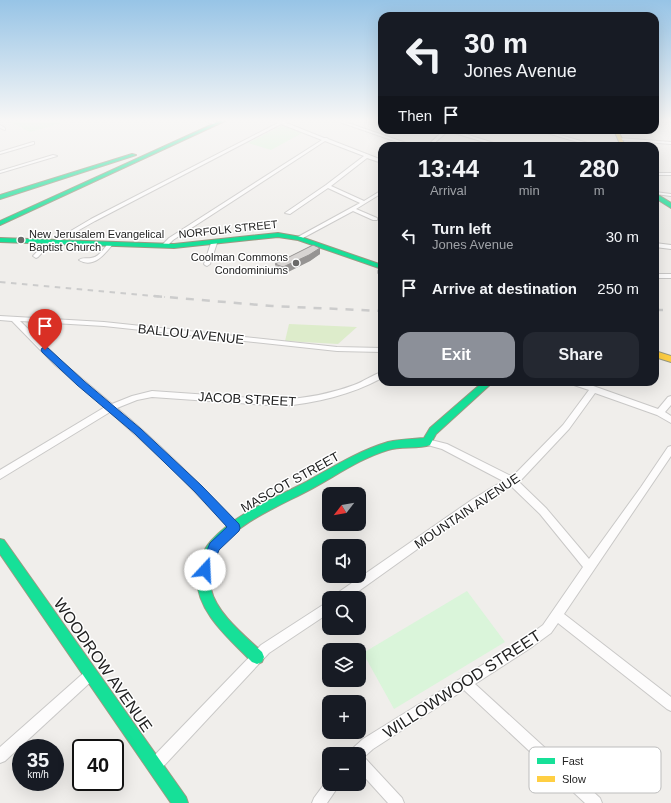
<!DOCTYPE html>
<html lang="en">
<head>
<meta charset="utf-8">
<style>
  body { margin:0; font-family:Helvetica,sans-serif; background:#242831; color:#f1f3f6; height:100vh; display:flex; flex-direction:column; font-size:15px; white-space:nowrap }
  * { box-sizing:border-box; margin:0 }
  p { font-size:13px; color:#9ea1a6 }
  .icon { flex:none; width:22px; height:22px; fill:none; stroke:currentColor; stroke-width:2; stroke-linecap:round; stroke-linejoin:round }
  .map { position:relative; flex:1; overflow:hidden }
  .panel { position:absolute; left:378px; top:142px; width:281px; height:244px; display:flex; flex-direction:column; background:#171b24; border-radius:12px; box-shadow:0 4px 16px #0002 }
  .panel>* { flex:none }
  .hud { position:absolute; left:378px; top:12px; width:281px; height:122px; border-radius:12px; box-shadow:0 4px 16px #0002; background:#171b24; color:#f1f3f6; overflow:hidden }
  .needle { width:26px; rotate:239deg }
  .controls { position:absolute; left:322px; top:487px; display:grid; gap:8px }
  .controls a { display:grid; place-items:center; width:44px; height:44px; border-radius:8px; background:#171b24; box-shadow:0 4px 16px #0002; font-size:20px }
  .speed { position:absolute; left:12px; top:739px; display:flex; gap:8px; font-size:20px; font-weight:700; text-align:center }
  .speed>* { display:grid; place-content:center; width:52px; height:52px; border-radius:50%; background:#171b24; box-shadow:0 4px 16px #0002; line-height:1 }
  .speed small { font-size:10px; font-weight:400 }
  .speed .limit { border:2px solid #111; border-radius:6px; background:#fff; color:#111 }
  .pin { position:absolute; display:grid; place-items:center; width:34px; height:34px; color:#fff; margin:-41px -17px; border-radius:50% 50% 50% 0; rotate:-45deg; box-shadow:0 0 4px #0007 }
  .pin .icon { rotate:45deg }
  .me { position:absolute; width:44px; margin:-22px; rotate:20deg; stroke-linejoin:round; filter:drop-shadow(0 0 3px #0008) }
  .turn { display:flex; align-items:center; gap:14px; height:84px; padding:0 20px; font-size:18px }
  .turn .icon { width:52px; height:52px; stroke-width:2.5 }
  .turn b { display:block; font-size:28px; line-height:34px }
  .then { display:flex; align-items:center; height:38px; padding:0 20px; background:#0003; gap:8px; font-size:15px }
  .eta { display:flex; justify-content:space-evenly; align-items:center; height:68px; text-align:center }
  .eta b { font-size:24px; font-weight:600; line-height:28px }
  .button { display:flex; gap:8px; margin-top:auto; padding:8px 20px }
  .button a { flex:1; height:46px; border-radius:12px; background:#8c9099; color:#fff; font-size:16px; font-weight:600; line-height:46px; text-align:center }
  .button a+a { background:#242831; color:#f1f3f6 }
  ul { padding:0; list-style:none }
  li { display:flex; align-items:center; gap:12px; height:52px; padding:0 20px }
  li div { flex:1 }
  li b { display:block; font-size:15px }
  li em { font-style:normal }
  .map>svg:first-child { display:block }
</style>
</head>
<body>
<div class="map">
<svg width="671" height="803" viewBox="0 0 671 803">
  <rect width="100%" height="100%" fill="#f0eeeb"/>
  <polygon fill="#ddeccb" points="289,324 357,327 338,344 285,341"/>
  <g fill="#daf5da">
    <polygon points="7,120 73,120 30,132"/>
    <polygon points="283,125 302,133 271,150 248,143"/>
    <polygon points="467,591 505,642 394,709 363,653"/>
  </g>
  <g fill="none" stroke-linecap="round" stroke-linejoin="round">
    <g stroke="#c9c8c7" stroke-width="2">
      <g id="street">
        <polygon points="203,120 208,120 218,124 215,125"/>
        <polygon points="272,120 283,121 284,122 324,138 327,138 328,139 382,160 382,163 367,158 331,186 364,201 382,190 382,193 356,209 377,218 377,220 373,220 353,211 301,239 296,238 360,203 328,188 290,214 285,213 326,185 364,156 325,141 173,240 166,247 162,247 162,245 169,238 322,140 281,124 95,221 56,243 52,242 38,257 36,258 33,256 47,241 52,242 91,219 278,123"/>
        <polygon points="334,120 339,120 415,146 409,146"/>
        <polygon points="668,120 671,120 671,121 669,121"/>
        <polygon points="0,125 5,128 5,130 0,128"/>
        <polygon points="444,130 453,130 503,146 497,146 448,131 431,146 427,146"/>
        <polygon points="537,130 543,130 598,146 591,146"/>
        <polygon points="619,138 671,142 671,144 620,140 619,140"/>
        <polygon points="33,142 34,142 34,144 0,154 0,152"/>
        <polygon points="53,155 57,156 0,173 0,171"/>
        <rect x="655" y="173" width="16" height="2"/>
        <polygon points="655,192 671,194 671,196 655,194"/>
        <polygon points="214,241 217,243 210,264 207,266 205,265 204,264 211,243"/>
        <path d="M110,242l3,2c-8,10 -20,25 -34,16 4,-3 8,-1 12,-2 8,-1 13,-9 17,-15z"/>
        <polygon points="655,243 671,245 671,249 655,247"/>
        <polygon points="382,269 382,273 378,273 378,271"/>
        <rect x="655" y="274" width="16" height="4"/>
        <path d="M0,316l104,6 233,25 45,1v4l-45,-1 -233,-25 -84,-5 41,40 51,43 20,-8 20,-5 129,9c25,-2 49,-6 73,-15 9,-3 18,-10 28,-13v6c-32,17 -65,25 -101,28l-129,-9 -15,3 -20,8c43,36 83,76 121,117l2,3 -2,3 -3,1 -3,-1 -60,-63 -62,-56 -110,67v-9l105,-63 -50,-42 -43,-44 -12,-1z"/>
        <polygon points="570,382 582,382 658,409 668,397 671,396 671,405 665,412 671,416 671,423 657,415 595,393 569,429 522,479 518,481 546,508 589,559 641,487 668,447 671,446 671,456 564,614 671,697 671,711 667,709 558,623 551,633 529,649 475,684 600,798 602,803 585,803 464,690 373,749 364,757 402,798 404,803 388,803 359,771 359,754 350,754 352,749 363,739 521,641 543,625 583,567 540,514 511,486 479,505 349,598 335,598 336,594 473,499 503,481 442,449 424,444 423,442 424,440 427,439 447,444 511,476 516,473 563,425 589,390 571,384"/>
        <polygon points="329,601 329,613 269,653 160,770 155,772 150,770 148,765 150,760 261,645"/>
        <polygon points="91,668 95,670 97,674 95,678 5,761 0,763 0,747 87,670"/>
        <polygon points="328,779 329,784 340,784 327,803 312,803 314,798"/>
      </g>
    </g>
    <g stroke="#999a82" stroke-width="2">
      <g id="fast">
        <polygon points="222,120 227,120 0,225 0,221"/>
        <polygon points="132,154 136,155 0,199 0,195"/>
        <polygon points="655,193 671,203 671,208 655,198"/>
        <polygon points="278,233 301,237 382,265 382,269 298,240 278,237 174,248 0,242 0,238 174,244"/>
        <path d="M483,382h10l-57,52 -6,11c-13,4 -28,1 -42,5 -27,8 -51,25 -75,38 -31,17 -76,34 -96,63 -7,11 -9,25 -6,38 5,24 34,47 51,63l2,5 -2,5 -5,2 -5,-2c-22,-23 -56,-50 -55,-85 0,-12 6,-27 14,-36 25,-28 62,-42 95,-59 27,-15 52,-31 82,-40 12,-3 24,-3 36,-4l6,-10z"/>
        <polygon points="0,539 4,540 186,797 188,803 171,803 0,554"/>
      </g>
    </g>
    <g stroke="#999a82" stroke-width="2">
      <g id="slow">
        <polygon points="614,130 618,130 625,146 621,146"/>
        <polygon points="655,351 671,356 671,362 655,357"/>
      </g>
    </g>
    <use href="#street" fill="#fdfcfc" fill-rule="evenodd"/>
    <use href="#fast" fill="#16e098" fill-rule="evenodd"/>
    <use href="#slow" fill="#ffcf43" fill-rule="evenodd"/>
    <polyline stroke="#ccc" stroke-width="2" stroke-dasharray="5.5 5.5" stroke-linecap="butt" points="0,282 165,297"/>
    <g stroke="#ccc" stroke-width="2.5" stroke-dasharray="8 8" stroke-linecap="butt">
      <polyline points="154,296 272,306 382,311"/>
      <polyline points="655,310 671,310"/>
    </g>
  </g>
  <polygon fill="#b9b6b5" points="320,248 320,254 310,261 284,274 276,270 275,264"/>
  <polygon fill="#969493" points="320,248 320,254 310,261 284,274 283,267"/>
  <polygon fill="#d7d4d2" stroke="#969493" points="313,245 320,248 309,255 283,267 275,264"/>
  <linearGradient id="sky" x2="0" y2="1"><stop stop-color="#97c4e6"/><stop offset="0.52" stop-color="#f8f7f6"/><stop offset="1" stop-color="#f8f7f6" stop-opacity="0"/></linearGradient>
  <rect width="671" height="232" fill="url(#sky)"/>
  <polygon fill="#1a73e8" stroke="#114b97" points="45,347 48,348 84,381 141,429 202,486 239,524 240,528 239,531 219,550 210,574 205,575 201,574 199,570 210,543 227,527 195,492 135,434 77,385 42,352 41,350 42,348"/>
  <g fill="#6a6968" stroke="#fff" stroke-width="1.5">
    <circle cx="21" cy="240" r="4"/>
    <circle cx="296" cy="263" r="4"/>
  </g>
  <g text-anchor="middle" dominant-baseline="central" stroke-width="3" stroke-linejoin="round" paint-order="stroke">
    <g font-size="11" fill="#222" stroke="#fff">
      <text transform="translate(228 229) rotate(-6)">NORFOLK STREET</text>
    </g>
    <g font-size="11" fill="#222" stroke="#fff" text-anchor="start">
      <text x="29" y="234">New Jerusalem Evangelical<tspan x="29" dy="13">Baptist Church</tspan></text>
      <text x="288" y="257" text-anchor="end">Coolman Commons<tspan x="288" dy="13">Condominiums</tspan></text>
    </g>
    <g font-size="13" fill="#222" stroke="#fff">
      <text transform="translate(191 334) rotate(6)">BALLOU AVENUE</text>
      <text transform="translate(247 399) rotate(3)">JACOB STREET</text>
      <text transform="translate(290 482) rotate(-29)">MASCOT STREET</text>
      <text transform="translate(467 511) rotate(-34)">MOUNTAIN AVENUE</text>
    </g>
    <g font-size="16" fill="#222" stroke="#fff">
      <text transform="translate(103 665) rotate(55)">WOODROW AVENUE</text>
      <text transform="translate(462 684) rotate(-33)">WILLOWWOOD STREET</text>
    </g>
  </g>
  <rect x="529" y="747" width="132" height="46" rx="6" fill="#fff" stroke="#bdbdbd" stroke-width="1"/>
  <rect x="537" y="758" width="18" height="6" fill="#16e098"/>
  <rect x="537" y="776" width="18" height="6" fill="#ffcf43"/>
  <g font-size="11" fill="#222">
    <text x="562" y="765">Fast</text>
    <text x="562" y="783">Slow</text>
  </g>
</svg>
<div class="controls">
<a><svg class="needle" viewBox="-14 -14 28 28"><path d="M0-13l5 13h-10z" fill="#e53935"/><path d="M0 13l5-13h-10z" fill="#9ea1a6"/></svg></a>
<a><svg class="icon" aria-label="sound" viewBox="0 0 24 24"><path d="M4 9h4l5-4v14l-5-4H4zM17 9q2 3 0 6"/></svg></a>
<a><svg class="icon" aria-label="search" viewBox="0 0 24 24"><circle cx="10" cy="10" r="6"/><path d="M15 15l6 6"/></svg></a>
<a><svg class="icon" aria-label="layers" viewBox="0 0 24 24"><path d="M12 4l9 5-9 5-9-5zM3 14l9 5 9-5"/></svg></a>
<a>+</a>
<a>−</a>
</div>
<div class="speed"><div>35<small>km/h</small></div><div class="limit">40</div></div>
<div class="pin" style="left:45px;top:350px;background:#d93025"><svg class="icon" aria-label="arrive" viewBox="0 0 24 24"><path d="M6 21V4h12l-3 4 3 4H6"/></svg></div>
<svg class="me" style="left:205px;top:570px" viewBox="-20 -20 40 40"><circle r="19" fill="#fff"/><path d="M0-13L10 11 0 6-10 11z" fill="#1a73e8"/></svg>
<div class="hud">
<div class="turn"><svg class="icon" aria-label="left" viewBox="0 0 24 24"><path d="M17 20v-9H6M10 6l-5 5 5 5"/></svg><div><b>30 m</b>Jones Avenue</div></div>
<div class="then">Then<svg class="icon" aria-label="arrive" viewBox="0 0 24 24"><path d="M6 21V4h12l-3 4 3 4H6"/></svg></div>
</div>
<section class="panel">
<div class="eta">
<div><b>13:44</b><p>Arrival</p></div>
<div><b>1</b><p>min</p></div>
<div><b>280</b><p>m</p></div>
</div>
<ul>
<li><svg class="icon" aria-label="left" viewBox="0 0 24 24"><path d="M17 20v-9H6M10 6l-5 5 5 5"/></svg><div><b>Turn left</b><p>Jones Avenue</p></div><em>30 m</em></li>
<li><svg class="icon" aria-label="arrive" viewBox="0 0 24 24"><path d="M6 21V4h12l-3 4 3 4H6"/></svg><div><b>Arrive at destination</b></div><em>250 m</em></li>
</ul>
<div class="button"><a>Exit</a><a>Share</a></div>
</section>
</div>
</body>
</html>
